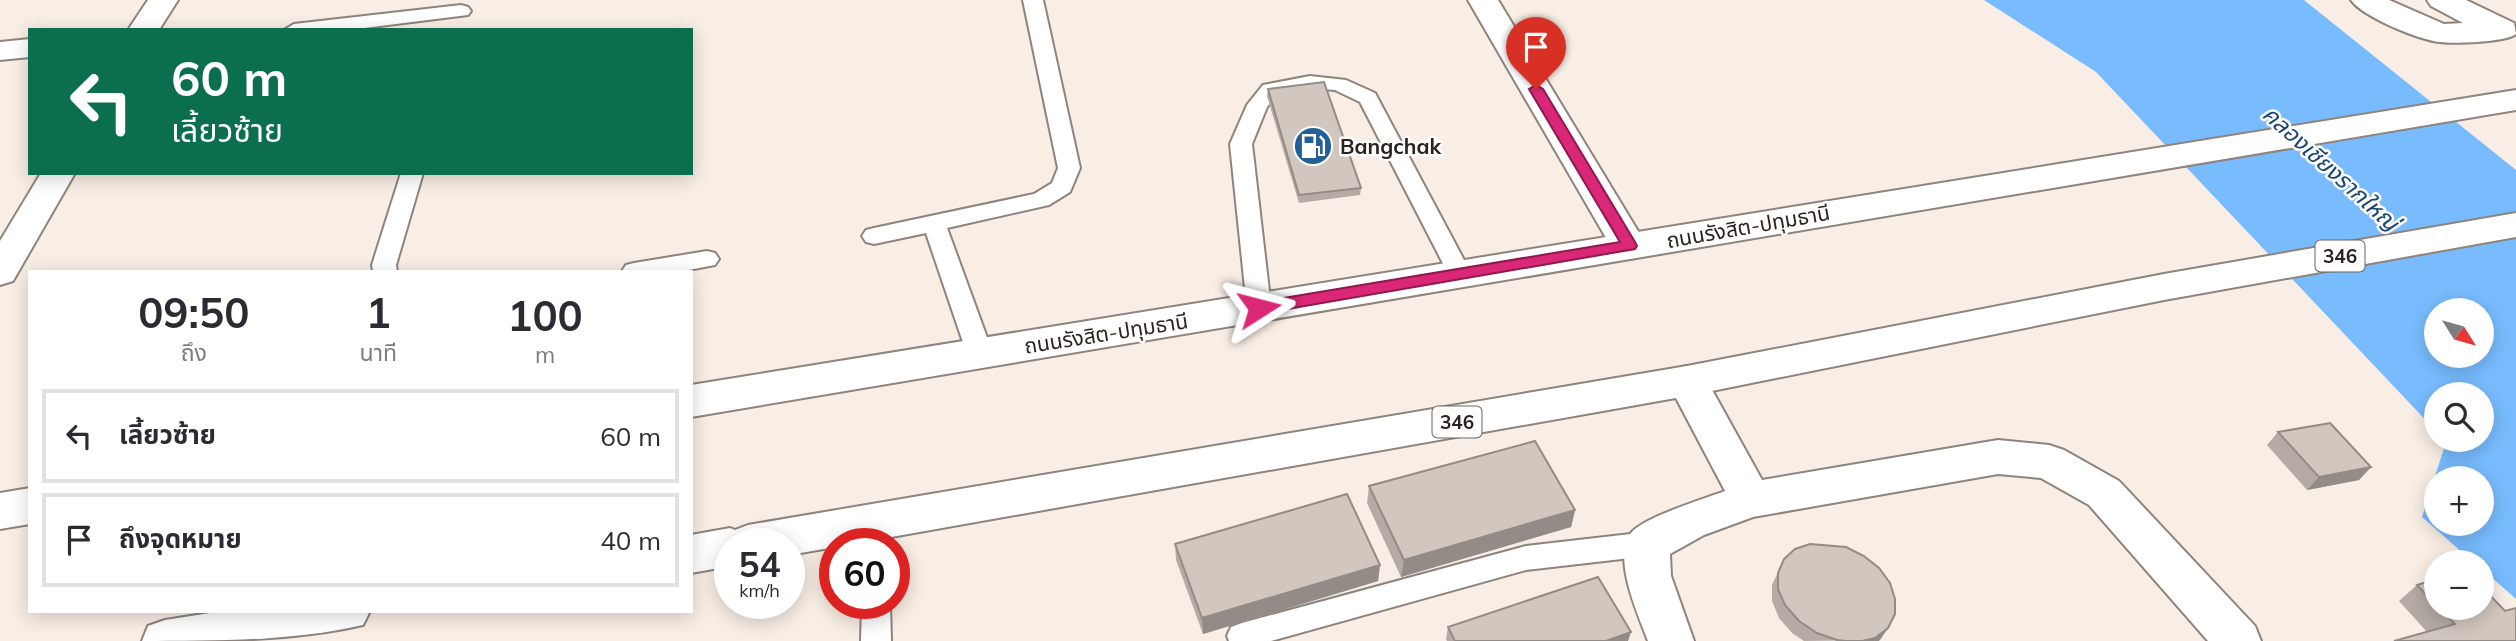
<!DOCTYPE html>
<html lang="th">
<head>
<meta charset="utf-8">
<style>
  body { margin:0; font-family:Mulish,"Noto Sans Thai",sans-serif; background:#f2f2f3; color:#2b2b33; height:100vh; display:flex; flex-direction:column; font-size:26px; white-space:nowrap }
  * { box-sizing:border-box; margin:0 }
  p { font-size:23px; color:#7c7c81 }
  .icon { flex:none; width:38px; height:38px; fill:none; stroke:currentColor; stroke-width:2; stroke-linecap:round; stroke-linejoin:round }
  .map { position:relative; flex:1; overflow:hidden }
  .details { position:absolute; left:28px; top:270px; width:665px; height:343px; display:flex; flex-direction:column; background:#fff; border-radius:0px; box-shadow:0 4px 18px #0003 }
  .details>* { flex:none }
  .top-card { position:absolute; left:28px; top:28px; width:665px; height:147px; border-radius:0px; box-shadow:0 4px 18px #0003; background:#0b6e4f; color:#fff; overflow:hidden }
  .needle { width:46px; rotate:127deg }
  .tools { position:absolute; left:2424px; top:298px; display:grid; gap:14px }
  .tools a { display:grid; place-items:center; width:70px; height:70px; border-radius:50%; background:#fff; box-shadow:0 4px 18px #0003; font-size:35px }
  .speed { position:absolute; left:714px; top:528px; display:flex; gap:14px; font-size:35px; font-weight:700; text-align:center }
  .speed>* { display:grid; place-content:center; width:91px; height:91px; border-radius:50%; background:#fff; box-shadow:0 4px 18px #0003; line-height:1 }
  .speed small { font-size:18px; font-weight:400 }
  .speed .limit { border:10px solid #d22; background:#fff; color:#111 }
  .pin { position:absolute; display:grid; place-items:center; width:60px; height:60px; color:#fff; margin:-72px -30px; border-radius:50% 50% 50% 0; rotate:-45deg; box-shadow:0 0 7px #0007 }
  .pin .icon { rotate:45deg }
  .me { position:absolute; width:77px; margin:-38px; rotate:81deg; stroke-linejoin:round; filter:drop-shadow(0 0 5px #0008) }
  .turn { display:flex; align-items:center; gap:24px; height:147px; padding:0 28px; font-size:32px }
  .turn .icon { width:91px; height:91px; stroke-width:2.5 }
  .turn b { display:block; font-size:49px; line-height:60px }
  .eta { display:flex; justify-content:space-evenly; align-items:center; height:119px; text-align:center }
  .eta b { font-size:42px; font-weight:700; line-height:49px }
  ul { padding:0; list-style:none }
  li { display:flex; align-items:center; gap:21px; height:94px; margin:0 14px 10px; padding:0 14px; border:4px solid #e1e1e2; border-radius:0px }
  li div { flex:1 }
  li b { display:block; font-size:26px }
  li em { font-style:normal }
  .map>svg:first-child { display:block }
</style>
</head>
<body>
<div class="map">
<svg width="2516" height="641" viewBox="0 0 2516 641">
  <rect width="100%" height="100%" fill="#f9eee5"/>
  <path fill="#78bcff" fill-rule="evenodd" d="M1984,0h320l212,170v429l-34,-30v-7h-9l-51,-45 24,-75 -2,-3h38v-45h-46v37l-340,-359zM2436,310h46v45h-46zM2436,478h46v45h-46z"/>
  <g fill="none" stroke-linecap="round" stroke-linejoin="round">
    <g stroke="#8e847c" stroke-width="4">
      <g id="service">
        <polygon points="1023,0 1043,0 1080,168 1070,192 1049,205 947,228 993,354 989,361 980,363 971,361 967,354 926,233 874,244 866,242 862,236 866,230 874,228 1034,194 1052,183 1058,168"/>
        <polygon points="461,5 468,7 471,11 468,15 348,30 284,30 294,24"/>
        <polygon points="1310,76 1346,80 1375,93 1472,275 1468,281 1460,283 1452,281 1360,102 1335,90 1310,88 1277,95 1267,107 1252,144 1271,308 1268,314 1259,317 1250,314 1247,308 1230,144 1247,105 1263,85"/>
        <polygon points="401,173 423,173 396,265 397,271 373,271 372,265"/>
        <polygon points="707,251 715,253 719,259 715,265 683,271 622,271 626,265 634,263"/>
        <polygon points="875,511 885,515 889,523 889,544 861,544 861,523 865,515"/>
        <polygon points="1648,532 1658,536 1662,544 1658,552 1648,556 1526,570 1271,641 1229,641 1227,636 1231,627 1242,623 1526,546"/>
        <polygon points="862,604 890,604 891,641 861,641"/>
      </g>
    </g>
    <g stroke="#8e847c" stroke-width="4">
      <g id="minor">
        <polygon points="148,0 178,0 159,30 128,30"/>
        <polygon points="1468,0 1498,0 1647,246 1642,255 1629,259 1616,255"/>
        <path d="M2351,0h38l55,24 19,-1 -32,-17 -4,-6h39l48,23 2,11c-10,8 -61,10 -76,8 -21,-2 -77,-25 -89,-42z"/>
        <polygon points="30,39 30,57 0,60 0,42"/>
        <polygon points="41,173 75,173 13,281 0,285 0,241"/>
        <path d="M1687,366l14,4 61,110 236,-40 51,5 15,5 55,31 136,145 6,15h-53l-119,-136 -48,-27 -43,-4 -245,43 -49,18 -34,19 1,22 23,65h-46c-10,-27 -36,-83 -17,-108 13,-16 73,-34 94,-42l-58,-110 6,-11z"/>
      </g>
    </g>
    <g stroke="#8e847c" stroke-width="4">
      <g id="primary">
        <polygon points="2516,90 2516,110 691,417 691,385"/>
        <polygon points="2516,213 2516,237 2164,300 1687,396 852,544 835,544 835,547 789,555 789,544 730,544 730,566 691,573 691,535 730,528 735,530 748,525 1687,366 2164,274"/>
        <polygon points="30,488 30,524 0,529 0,493"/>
        <path d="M223,611h147l-7,14c-69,16 -149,16 -221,16l6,-15 17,-6z"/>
      </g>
    </g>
    <use href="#service" fill="#fff" fill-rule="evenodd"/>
    <use href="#minor" fill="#fff" fill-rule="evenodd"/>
    <use href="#primary" fill="#fff" fill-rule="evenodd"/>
  </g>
  <g fill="#b5aba4">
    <polygon points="1268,89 1361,188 1360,195 1299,203 1267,96"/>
    <polygon points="2278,432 2371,467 2359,480 2307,490 2267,445"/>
    <polygon points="1369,486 1575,510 1571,527 1401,577 1367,503"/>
    <polygon points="1175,544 1380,565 1378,581 1203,634 1176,560"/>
    <polygon points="1784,559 1888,628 1880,640 1804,641 1792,633 1779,618 1772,601 1772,585"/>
    <polygon points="2436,579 2436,607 2482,607 2505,611 2427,632 2399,601 2417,585"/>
    <polygon points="1448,627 1628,641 1447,641 1446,639"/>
  </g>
  <g fill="#938b86">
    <polygon points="2371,467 2359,480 2307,490 2319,477"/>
    <polygon points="1575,510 1571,527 1401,577 1404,560"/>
    <polygon points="1380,565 1378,581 1203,634 1202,618"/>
    <polygon points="1888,628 1879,641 1862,641"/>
    <polygon points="1631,632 1628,641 1606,641"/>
  </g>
  <g fill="#d2c7bf" stroke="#938b86" stroke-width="2">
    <polygon points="1324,82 1361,188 1299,195 1268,89"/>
    <polygon points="2330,423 2371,467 2319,477 2278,432"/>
    <polygon points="1535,441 1575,510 1404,560 1369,486"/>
    <polygon points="1347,494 1380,565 1202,618 1175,544"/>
    <polygon points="1810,544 1846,547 1864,556 1879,568 1890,583 1895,599 1895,614 1888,628 1875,638 1862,641 1845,641 1837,640 1817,633 1799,621 1785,605 1778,589 1778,573 1784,559 1795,549"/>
    <polygon points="1598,577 1631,632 1606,641 1455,641 1448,627"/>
    <polygon points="2436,579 2436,605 2417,585"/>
    <polygon points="2482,587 2505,611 2516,608 2516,641 2394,641 2455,624 2438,607 2482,607"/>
  </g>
  <polygon fill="#db2777" stroke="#8e194d" stroke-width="2" points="1536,85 1543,89 1635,242 1637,246 1635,249 1259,314 1253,312 1251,308 1253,304 1259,302 1620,242 1529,89"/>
  <defs>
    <g id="fuel-disc" transform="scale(2.0125)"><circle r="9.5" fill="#236097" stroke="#fffdfb"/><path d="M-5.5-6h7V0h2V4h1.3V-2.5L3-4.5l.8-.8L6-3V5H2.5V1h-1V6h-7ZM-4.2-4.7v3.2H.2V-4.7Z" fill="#fff"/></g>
  </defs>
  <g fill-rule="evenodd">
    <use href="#fuel-disc" x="1313" y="146"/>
  </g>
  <g text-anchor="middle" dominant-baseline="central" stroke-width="5" stroke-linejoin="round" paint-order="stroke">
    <g fill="#fffdfb" stroke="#686562" stroke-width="2">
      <rect x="2315.5" y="240.5" width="49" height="31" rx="5"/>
      <rect x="1432.5" y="406.5" width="49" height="31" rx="5"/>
    </g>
    <g font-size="19" font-weight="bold" fill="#282421">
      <text x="2340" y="256">346</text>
      <text x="1457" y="422">346</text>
    </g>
    <g font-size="21" font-weight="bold" fill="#282421" stroke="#fffdfb" text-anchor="start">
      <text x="1340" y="146">Bangchak</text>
    </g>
    <g font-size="21" fill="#282421" stroke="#fffdfb">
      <text transform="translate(1748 226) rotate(-10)">ถนนรังสิต-ปทุมธานี</text>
      <text transform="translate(1106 333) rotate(-9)">ถนนรังสิต-ปทุมธานี</text>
    </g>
    <g font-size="23" font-style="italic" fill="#174772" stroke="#fffdfb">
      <text transform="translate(2331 168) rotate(42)">คลองเชียงรากใหญ่</text>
    </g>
  </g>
</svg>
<div class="tools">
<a><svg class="needle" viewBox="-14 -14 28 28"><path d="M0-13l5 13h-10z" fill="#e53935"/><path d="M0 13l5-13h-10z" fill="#7c7c81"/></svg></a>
<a><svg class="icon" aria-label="search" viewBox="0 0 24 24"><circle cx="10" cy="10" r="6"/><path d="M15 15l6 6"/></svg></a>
<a>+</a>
<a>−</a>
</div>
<div class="speed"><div>54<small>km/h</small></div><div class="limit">60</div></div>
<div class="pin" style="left:1536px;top:89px;background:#d93025"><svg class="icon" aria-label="arrive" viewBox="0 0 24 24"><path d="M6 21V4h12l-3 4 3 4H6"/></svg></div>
<svg class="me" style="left:1259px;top:308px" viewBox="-20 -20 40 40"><path d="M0-17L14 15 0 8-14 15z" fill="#db2777" stroke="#fff" stroke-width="4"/></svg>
<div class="top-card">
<div class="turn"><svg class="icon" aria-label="left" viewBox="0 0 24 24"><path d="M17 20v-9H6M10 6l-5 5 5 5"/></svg><div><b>60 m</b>เลี้ยวซ้าย</div></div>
</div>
<section class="details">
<div class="eta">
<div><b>09:50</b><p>ถึง</p></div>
<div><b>1</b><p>นาที</p></div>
<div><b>100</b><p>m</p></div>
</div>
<ul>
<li><svg class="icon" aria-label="left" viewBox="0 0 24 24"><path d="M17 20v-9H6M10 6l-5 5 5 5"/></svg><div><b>เลี้ยวซ้าย</b></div><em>60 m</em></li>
<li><svg class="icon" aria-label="arrive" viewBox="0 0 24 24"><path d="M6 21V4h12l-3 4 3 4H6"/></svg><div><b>ถึงจุดหมาย</b></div><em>40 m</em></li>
</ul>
</section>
</div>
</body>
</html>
